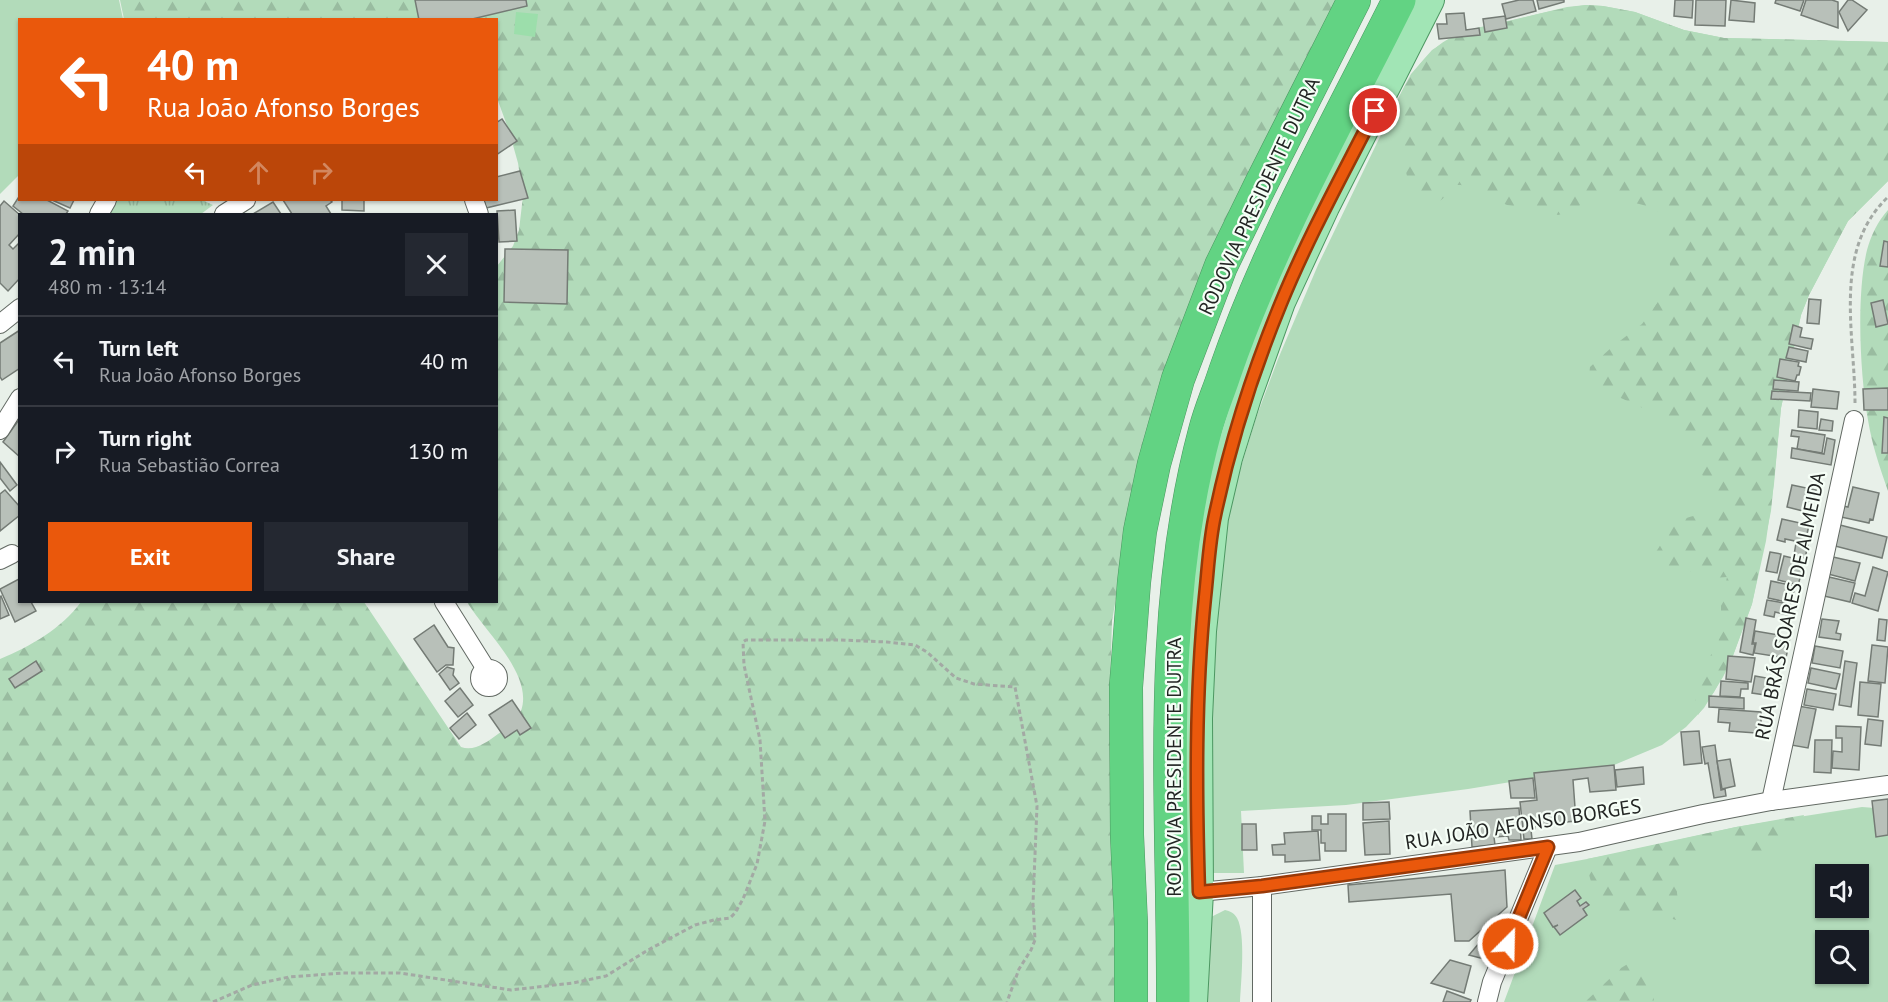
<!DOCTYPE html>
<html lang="en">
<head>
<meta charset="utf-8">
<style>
  body { margin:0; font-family:"PT Sans",sans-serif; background:#242831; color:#f1f3f6; height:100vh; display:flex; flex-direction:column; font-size:22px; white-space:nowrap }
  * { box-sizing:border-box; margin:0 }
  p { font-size:20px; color:#9ea1a6 }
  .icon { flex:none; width:33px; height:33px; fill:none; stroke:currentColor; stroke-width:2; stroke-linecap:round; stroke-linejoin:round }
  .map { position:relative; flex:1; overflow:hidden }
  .panel { position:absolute; left:18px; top:213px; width:480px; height:390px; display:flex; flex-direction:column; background:#171b24; border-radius:0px; box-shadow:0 2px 4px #0004 }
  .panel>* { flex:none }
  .guide { position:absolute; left:18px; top:18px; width:480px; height:183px; border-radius:0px; box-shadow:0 2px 4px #0004; background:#ea580c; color:#fff; overflow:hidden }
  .buttons { position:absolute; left:1815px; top:864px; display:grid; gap:12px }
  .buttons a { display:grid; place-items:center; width:54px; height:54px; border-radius:0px; background:#171b24; box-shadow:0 2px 4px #0004; font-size:30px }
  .pin { position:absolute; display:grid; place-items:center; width:51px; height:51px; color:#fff; margin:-26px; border:3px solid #fff; border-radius:50%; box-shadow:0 2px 6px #0007 }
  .me { position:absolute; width:66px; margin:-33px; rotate:23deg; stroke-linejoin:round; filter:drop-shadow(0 0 4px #0008) }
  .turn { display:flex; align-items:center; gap:21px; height:126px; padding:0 30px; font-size:27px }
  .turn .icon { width:78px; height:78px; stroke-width:2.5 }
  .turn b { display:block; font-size:42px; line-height:51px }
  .lanes { display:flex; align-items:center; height:57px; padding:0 30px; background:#0003; justify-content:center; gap:30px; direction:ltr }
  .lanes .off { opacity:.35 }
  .round { display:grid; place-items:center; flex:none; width:63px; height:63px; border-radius:0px; background:#242831 }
  .headline { display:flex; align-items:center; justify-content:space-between; height:102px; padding:0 30px }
  h1 { font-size:36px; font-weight:700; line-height:45px }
  .cta { display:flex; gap:12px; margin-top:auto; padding:12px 30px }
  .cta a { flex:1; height:69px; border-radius:0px; background:#ea580c; color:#fff; font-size:24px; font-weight:700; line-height:69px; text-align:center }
  .cta a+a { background:#242831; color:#f1f3f6 }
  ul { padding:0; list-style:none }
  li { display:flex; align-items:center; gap:18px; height:90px; padding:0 30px; border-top:2px solid #363941 }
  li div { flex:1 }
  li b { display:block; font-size:22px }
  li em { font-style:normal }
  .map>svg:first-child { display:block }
</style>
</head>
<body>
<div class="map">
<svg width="1888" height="1002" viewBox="0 0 1888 1002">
  <defs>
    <pattern id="forest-firs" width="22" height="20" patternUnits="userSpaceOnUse" patternTransform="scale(1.5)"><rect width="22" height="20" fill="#b2dbba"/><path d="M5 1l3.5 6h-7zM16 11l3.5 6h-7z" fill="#99bca0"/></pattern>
    <pattern id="park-tufts" width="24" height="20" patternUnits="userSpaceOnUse" patternTransform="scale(1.5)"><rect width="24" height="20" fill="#b2dbba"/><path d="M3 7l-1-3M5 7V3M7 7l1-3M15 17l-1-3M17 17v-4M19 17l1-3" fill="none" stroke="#99bca0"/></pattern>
  </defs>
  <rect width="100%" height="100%" fill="#e8f0e9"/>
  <g fill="#b2dbba" fill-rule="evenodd">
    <polygon points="0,0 119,0 123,19 20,20 19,175 0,194"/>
    <polygon points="1586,5 1603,6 1635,12 1684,30 1724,38 1888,42 1888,181 1848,221 1809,295 1801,315 1781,408 1774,484 1766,541 1752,604 1731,661 1723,677 1704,708 1686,727 1662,745 1614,765 1468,789 1346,805 1241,811 1244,873 1203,873 1201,802 1223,537 1236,483 1256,418 1278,359 1318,265 1404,87 1411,74 1432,50 1461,32 1567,7"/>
    <path d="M1862,807l26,2v193h-384l51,-137 64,-12 117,-26zM1826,874h32v34h-32zM1826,940h32v34h-32z"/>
    <path d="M1225,910c5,1 9,3 12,8 9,16 4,64 3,84h-38l9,-85z"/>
  </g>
  <g fill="url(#forest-firs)">
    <path d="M120,0h1219l-206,501 -21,120 -3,100 15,182 1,99h-1125v-343c31,-13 61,-30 81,-57h283l97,145c13,5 26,-5 37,-13 9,-6 19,-13 23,-23 13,-37 -37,-80 -54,-109h29l1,-336 16,-20 6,-16 4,-34 -5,-33 -9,-32 -12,-33 -1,-78 -372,-1z"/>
    <path d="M1586,5l17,1 32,6 49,18 40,8 164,4v139l-40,40 -39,74 -8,20 -20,93 -10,103 -19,93 -21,57 -17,31 -16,23 -5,-29 3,-9 21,-31 4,-14v-28l6,-27 -14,1 -28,-8h-14l-15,-8 -3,-6c7,-9 12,-20 19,-28 12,-15 43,-15 61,-21 -27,-16 -31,-31 -41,-59 -2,-6 -3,-13 -7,-16 -27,-23 -75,-32 -96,-56l1,-9 22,-20 30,-23 18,-25 6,-16 4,-17 -1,-15 -6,-17 1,-20 -21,-9 -39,-10 -10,2 -25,15 -11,3 -24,-10 -16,2 -11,-2 -46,-20h-5c-10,9 -15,21 -29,18l-20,-27 -3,-12 1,-25 -6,-13 -5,-19c15,-31 33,-60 66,-74 15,-6 34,-8 50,-12 25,-6 50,-13 76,-16z"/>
    <path d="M1888,210v281c-8,-23 -16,-46 -20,-71 -8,-45 -12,-125 -1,-170 4,-15 11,-29 21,-40z"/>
    <path d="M1804,815c-7,23 -16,20 -34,29l-5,8 -5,5 -16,-4 -19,-13 -14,1 -7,15 -15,6c-2,8 -12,26 -12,31 1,11 9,17 -1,27 -9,-2 -13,-7 -22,-8 -11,-1 -19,5 -28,6 -5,0 -25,-11 -29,-15l-9,-32 -1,-12 149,-32z"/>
    <polygon points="1636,959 1651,969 1654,1002 1585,1002 1621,968"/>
  </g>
  <polygon fill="url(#park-tufts)" points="112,200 202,200 213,205 201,214 104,214"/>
  <polygon fill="#9cdeab" points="516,12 538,14 535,37 514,34"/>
  <g fill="#b8c0b9" stroke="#747b75" stroke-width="1.5">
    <polygon points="415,0 526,0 527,6 468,20 419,20"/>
    <polygon points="1519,0 1533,0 1536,11 1506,19 1502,4"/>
    <polygon points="1537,0 1564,0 1564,2 1539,9"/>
    <polygon points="1675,0 1693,0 1692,18 1674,16"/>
    <polygon points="1696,0 1726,0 1725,26 1695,25"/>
    <polygon points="1731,0 1755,3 1754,22 1729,20"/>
    <polygon points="1776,0 1804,0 1800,11 1775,3"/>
    <polygon points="1806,0 1832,0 1838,2 1838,28 1801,15"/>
    <polygon points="1848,0 1852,0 1867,10 1848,31 1839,12"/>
    <polygon points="1464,13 1466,30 1479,28 1480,35 1439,39 1437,24 1447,24 1446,14"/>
    <polygon points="1505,16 1507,28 1485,32 1483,19"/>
    <polygon points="502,119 517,141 496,155 496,123"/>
    <polygon points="520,171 528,198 486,208 484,200 496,200 496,177"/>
    <polygon points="20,195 20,200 47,200 68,211 66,214 23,214 13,206"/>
    <polygon points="52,200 74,200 70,208"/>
    <polygon points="283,200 330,200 332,202 326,206 331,214 292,214"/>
    <polygon points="342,200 364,200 364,211 342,210"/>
    <polygon points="4,201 20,215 20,233 9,245 13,249 20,242 20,278 8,291 0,283 0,206"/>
    <polygon points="273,202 281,214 253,214"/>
    <polygon points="515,210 517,241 499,242 497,211"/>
    <polygon points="1884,241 1888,242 1888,267 1880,266"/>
    <polygon points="505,249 568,250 567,304 504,302"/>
    <polygon points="1809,299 1821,300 1819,324 1807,323"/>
    <polygon points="1883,300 1888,324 1876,327 1871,303"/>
    <polygon points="1793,325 1802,328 1800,337 1813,339 1811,349 1789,344"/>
    <polygon points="20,330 20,368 2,380 0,377 0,343"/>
    <polygon points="1789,347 1808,351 1806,362 1786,358"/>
    <polygon points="1780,359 1799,362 1798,366 1801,367 1799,375 1797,375 1795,381 1777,377"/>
    <polygon points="1774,380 1799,382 1798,391 1773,389"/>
    <polygon points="1888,388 1888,410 1864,410 1863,389"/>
    <polygon points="1813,389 1839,392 1837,409 1811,407"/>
    <polygon points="1772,391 1811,393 1810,401 1771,399"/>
    <polygon points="1799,410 1818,412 1817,429 1798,427"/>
    <polygon points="1884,417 1888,418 1888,453 1882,453"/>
    <polygon points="1821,419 1833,421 1832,431 1819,430"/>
    <polygon points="18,421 20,422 20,457 3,442"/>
    <polygon points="1792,430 1825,435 1822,453 1797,449 1799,437 1791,436"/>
    <polygon points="1827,438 1835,440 1831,465 1791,458 1792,448 1824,454"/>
    <polygon points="0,462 17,485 10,491 0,478"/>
    <polygon points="1792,485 1816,490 1811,513 1787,507"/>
    <polygon points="1853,487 1879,493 1873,520 1870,519 1869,523 1841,517 1843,506 1848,507"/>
    <polygon points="5,490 20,507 20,515 0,531 0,494"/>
    <polygon points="1782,519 1809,525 1805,543 1785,539 1785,542 1777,540"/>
    <polygon points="1840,525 1887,537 1882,558 1835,546"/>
    <polygon points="1796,543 1808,545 1805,558 1794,555"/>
    <polygon points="1770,552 1781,554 1777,573 1766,571"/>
    <polygon points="1784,556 1805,561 1798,585 1778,580"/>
    <polygon points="1833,557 1860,563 1855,581 1828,574"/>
    <polygon points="1873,567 1888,572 1878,611 1852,603 1855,593 1865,596"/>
    <polygon points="1829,577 1855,583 1850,602 1824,596"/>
    <polygon points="19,579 20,602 31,602 36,611 15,622 0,589"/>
    <polygon points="1771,581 1795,586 1791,603 1768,598"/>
    <polygon points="1,596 9,615 0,619 0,597"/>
    <polygon points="1767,600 1790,604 1788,615 1775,612 1774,617 1764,615"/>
    <polygon points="1746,618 1756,620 1752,644 1755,644 1753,655 1740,652"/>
    <polygon points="1822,619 1839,621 1836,633 1841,634 1840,640 1819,637"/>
    <polygon points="1879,619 1887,620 1885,641 1877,640"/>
    <polygon points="434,625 448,647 454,648 453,665 446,665 437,672 414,639"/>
    <polygon points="1755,631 1790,637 1786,658 1754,653 1756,643 1753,643"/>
    <polygon points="1872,645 1888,647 1885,683 1868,681"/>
    <polygon points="1815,646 1843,651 1840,668 1812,663"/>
    <polygon points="1728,656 1755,658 1751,682 1726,679"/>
    <polygon points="36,661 42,671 15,688 9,679"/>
    <polygon points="1845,661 1857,663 1851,707 1839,705"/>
    <polygon points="447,667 454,669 453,675 459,683 450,690 439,674"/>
    <polygon points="1811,668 1840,674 1836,689 1808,683"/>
    <polygon points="1755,676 1778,680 1776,689 1773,689 1772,696 1752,693"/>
    <polygon points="1721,681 1748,683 1748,689 1741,689 1740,697 1720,696"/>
    <polygon points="1860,682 1881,684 1878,717 1858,715"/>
    <polygon points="460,688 473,705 458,717 445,701"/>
    <polygon points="1807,689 1836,694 1833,710 1804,705"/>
    <polygon points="1709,696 1744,698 1744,709 1709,707"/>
    <polygon points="512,700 531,728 520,735 517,730 505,738 489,715"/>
    <polygon points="1798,706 1816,709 1808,748 1791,745"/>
    <polygon points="1719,709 1761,712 1761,723 1757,723 1756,733 1729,731 1730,723 1718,722"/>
    <polygon points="467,713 476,725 459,739 450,728"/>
    <polygon points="1868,719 1883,721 1881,746 1865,744"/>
    <polygon points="1836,726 1861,727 1859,770 1832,768 1833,751 1842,752 1842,738 1836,738"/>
    <polygon points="1699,731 1702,763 1684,765 1681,732"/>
    <polygon points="1815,740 1832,740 1831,773 1814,772"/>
    <polygon points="1715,745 1721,790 1725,789 1726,796 1714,798 1708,763 1705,764 1702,747"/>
    <polygon points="1730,759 1735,786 1722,789 1717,761"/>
    <polygon points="1614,765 1616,790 1590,792 1588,778 1573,780 1576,821 1535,825 1535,829 1531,830 1532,839 1524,839 1520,802 1537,800 1534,773"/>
    <polygon points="1643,767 1644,784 1617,787 1615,770"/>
    <polygon points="1533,778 1535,798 1511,798 1509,781"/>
    <polygon points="1888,799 1888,835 1876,837 1872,801"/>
    <polygon points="1389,802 1390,819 1363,820 1363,803"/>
    <polygon points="1519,808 1521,840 1509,840 1508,836 1494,837 1495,845 1472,847 1470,811"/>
    <polygon points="1328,814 1346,814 1346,851 1325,851 1325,843 1321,843 1321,830 1312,830 1312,816 1321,816 1321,824 1328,824"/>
    <polygon points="1389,821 1390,854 1365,855 1363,823"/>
    <polygon points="1242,824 1256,824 1257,850 1242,850"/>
    <polygon points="1318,831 1320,860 1285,862 1285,855 1273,855 1272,845 1285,844 1284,833"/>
    <polygon points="1505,870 1507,907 1469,941 1455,941 1451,894 1349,902 1348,885"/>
    <polygon points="1575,890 1581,898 1577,901 1580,906 1586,902 1589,905 1583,909 1587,915 1560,935 1554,927 1558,925 1553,927 1544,913"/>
    <polygon points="1495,924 1508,927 1484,959 1469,955"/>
    <polygon points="1450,960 1471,966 1464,993 1431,983"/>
    <polygon points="1447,991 1471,1000 1470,1002 1443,1002"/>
  </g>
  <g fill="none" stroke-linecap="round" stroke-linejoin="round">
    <g stroke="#626963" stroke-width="20">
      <g id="street">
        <polyline points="474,200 479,214"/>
        <polyline points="99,214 107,200"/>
        <polyline points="224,214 246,200"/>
        <polyline points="0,324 20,308"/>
        <polyline points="0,430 20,398"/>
        <polyline points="0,560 12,554"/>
        <polyline points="444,602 486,669"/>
        <circle cx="489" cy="678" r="9"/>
        <polyline points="1771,801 1854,420"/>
        <polyline points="1199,892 1262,886 1579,842 1703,814 1771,801 1888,785"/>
        <polyline points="1262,1002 1262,886"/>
        <polyline points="1487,1002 1492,982 1548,847"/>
      </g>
    </g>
    <g stroke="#4c9661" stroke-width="30">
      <polyline id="primary" points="1193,1002 1199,892 1198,718 1202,631 1214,518 1228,458 1247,397 1281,302 1325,207 1430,0"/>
    </g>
    <g stroke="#4c9661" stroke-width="34">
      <g id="highway">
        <polyline points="1131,1002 1131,924 1127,835 1126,687 1134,582 1140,531 1154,464 1178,379 1221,266 1260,186 1354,0"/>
        <path d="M1173,1002c1,-190 -18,-385 32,-571 5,-20 14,-40 20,-59 45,-130 113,-250 174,-372"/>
      </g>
    </g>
    <g stroke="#a3a9a4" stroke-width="3" stroke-dasharray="4.5 3" stroke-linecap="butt">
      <path d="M1855,403c0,-69 -23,-153 33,-206"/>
      <polyline points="213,1002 252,985 289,977 343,973 400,973 511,990 573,983 606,976 648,950 695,925 714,920 730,918 735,913 743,899 757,864 765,821 760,740 744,665 743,642 746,640 840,640 887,642 915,645 927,652 956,678 974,684 1015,687 1037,806 1033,903 1035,940 1031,950 1019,969 1007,1002"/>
    </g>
    <use href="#street" stroke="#fff" stroke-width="18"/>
    <use href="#primary" stroke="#a1e5b5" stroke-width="28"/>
    <use href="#highway" stroke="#62d383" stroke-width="33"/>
  </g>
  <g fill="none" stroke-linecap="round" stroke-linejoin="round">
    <g stroke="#983908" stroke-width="15">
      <path id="route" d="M1375,111c-32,63 -67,126 -94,192 -28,68 -51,140 -66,212 -6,27 -7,55 -10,82 -10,98 -9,197 -6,295l63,-6 286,-39 -40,97"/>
    </g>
    <use href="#route" stroke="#ea580c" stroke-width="10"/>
  </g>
  <g text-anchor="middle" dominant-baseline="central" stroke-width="4.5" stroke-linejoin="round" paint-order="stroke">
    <g font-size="20" fill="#222523" stroke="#f5fef6">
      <text transform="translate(1259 196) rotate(-65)">RODOVIA PRESIDENTE DUTRA</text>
      <text transform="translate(1790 606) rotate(-78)">RUA BRÁS SOARES DE ALMEIDA</text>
      <text transform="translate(1174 767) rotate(-90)">RODOVIA PRESIDENTE DUTRA</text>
      <text transform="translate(1523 824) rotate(-9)">RUA JOÃO AFONSO BORGES</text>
    </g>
  </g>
</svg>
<div class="buttons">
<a><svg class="icon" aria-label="sound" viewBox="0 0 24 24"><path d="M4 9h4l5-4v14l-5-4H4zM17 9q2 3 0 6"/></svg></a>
<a><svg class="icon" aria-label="search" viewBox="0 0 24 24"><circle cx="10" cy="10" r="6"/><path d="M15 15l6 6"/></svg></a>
</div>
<div class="pin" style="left:1375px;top:111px;background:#d93025"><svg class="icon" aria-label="arrive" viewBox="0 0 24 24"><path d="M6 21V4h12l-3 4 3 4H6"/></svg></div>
<svg class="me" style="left:1508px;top:944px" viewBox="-20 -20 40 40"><circle r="17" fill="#ea580c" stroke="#fff" stroke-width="3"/><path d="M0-11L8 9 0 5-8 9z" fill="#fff"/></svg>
<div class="guide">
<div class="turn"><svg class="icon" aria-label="left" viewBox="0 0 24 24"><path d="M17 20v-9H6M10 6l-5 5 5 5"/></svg><div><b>40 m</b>Rua João Afonso Borges</div></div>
<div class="lanes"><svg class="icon" aria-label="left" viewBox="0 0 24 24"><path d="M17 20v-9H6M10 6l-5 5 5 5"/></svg><svg class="icon off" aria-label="ahead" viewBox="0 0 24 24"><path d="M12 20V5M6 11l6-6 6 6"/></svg><svg class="icon off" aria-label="right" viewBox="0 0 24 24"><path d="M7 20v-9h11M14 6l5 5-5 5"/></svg></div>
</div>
<section class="panel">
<div class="headline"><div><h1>2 min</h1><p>480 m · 13:14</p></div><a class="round"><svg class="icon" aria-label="close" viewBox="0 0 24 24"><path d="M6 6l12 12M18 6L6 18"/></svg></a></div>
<ul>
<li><svg class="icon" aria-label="left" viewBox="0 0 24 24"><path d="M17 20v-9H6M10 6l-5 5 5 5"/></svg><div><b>Turn left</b><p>Rua João Afonso Borges</p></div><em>40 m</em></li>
<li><svg class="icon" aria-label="right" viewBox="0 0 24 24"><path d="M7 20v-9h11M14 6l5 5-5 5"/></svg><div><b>Turn right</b><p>Rua Sebastião Correa</p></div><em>130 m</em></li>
</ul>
<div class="cta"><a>Exit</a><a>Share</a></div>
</section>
</div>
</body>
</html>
